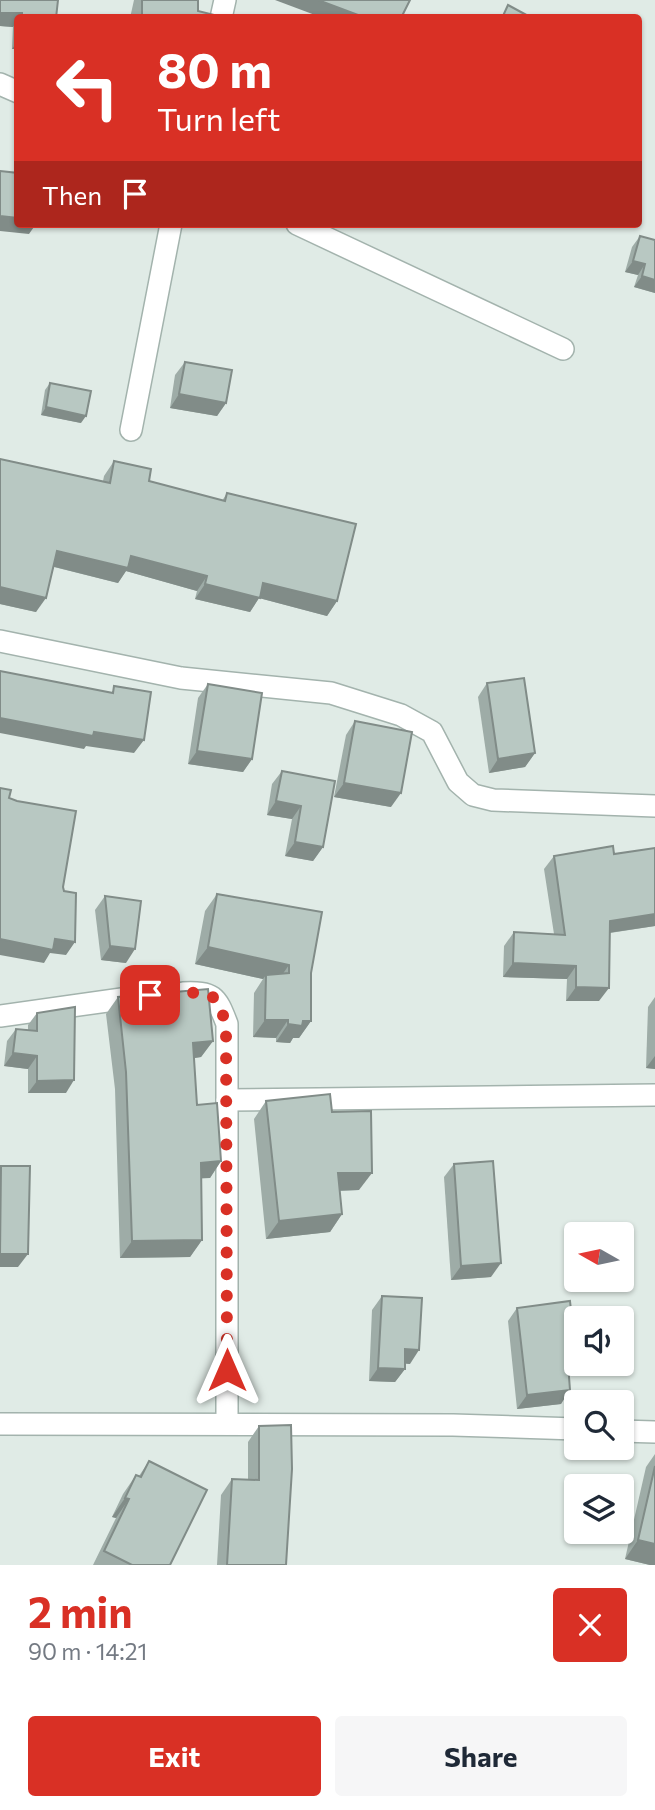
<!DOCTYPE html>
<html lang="en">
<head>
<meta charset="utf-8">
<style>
  body { margin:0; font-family:Commissioner,sans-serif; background:#f6f6f7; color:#1f2937; height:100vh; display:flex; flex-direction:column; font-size:26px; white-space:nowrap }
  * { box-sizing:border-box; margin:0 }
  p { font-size:23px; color:#747a83 }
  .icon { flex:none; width:38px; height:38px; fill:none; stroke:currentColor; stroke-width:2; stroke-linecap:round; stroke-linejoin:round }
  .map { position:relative; height:1565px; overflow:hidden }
  .panel { display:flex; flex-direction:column; background:#fff; flex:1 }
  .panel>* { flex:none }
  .guide { position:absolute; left:14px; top:14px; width:628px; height:214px; border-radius:7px; box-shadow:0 2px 5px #0004; background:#d93025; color:#fff; overflow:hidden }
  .needle { width:46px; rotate:279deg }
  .buttons { position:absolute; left:564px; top:1222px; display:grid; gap:14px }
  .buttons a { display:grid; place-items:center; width:70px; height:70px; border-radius:7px; background:#fff; box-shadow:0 2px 5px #0004; font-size:35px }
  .pin { position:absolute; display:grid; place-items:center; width:60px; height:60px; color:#fff; margin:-30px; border-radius:14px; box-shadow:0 4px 10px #0006 }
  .me { position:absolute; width:77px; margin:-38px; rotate:0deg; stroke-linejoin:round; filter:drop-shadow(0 0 5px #0008) }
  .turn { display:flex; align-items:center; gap:24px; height:147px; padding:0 28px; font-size:32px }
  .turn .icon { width:91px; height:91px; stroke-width:2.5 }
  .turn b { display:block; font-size:49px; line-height:60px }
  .then { display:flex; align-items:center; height:66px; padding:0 28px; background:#0003; gap:14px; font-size:26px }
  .round { display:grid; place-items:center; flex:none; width:74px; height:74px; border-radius:7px; background:#f6f6f7 }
  .head { display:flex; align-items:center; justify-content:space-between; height:119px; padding:0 28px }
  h1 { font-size:42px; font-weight:700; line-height:52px; color:#d93025 }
  .cta { display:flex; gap:14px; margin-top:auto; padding:14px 28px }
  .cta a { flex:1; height:80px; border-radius:7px; background:#d93025; color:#fff; font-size:28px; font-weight:700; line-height:80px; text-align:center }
  .cta a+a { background:#f6f6f7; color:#1f2937 }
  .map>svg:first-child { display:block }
</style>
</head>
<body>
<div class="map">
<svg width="655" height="1565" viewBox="0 0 655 1565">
  <rect width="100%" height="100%" fill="#e0ebe6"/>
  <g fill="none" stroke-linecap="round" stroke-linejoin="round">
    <g stroke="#a3b3ad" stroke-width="24">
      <g id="minor">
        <polyline points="221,18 225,0"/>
        <polyline points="0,84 18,92"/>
        <polyline points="297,224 563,349"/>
        <polyline points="131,430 171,224"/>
        <polyline points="0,641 181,678 331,693 401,715 432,732 458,782 473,795 493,800 655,806"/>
        <path d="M183,993c30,-1 33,2 44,31v400"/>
        <polyline points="0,1016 143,996"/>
        <polyline points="227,1100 655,1095"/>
        <polyline points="0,1424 453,1425 576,1429"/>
        <polyline points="621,1431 655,1432"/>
      </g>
    </g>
    <use href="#minor" stroke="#fff" stroke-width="21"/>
  </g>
  <g fill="#9eaca7">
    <polygon points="0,0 56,18 18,18 18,49 12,49 13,27 0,26"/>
    <polygon points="134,0 198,0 198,11 226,18 130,18"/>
    <polygon points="640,236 655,240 655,293 634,287 638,275 625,272 632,247"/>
    <polygon points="185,362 226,403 217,416 170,408 175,375"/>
    <polygon points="50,383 81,423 41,415 45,390"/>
    <polygon points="114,461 149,481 222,501 227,493 337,601 327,616 259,598 250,612 195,599 197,591 126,571 118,583 54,567 36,612 0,604 103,481 104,476"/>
    <polygon points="487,683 535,753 525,767 489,773 478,697"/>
    <polygon points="208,684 252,759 243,772 188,764 198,698"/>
    <polygon points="355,721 391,807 334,797 346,735"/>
    <polygon points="282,771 323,847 313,861 285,856 292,819 267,815 272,784"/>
    <polygon points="655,848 655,926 610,933 599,1001 566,1001 567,979 503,977 504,946 514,932 554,934 544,869 554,856 614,854"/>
    <polygon points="217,894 311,973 311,1021 299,1038 293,1038 290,1043 276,1042 276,1038 253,1037 254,993 263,979 195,964 205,911"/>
    <polygon points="105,896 126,963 101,960 95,910"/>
    <polygon points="118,997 213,1041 201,1057 194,1058 197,1105 221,1161 210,1178 201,1178 202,1240 190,1257 120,1258 115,1089 106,1014"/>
    <polygon points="655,997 655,1069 646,1068 648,1007"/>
    <polygon points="37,1013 66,1093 28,1093 28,1069 4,1066 7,1041 16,1029 28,1030 28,1025"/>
    <polygon points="266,1101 332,1112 359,1190 340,1191 342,1214 330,1232 266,1239 254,1119"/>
    <polygon points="454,1164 491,1277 451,1280 444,1177"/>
    <polygon points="382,1296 410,1364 405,1363 405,1369 395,1382 369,1381 372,1310"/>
    <polygon points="517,1308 576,1363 569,1373 561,1404 517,1409 508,1321"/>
    <polygon points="259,1426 286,1565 217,1565 221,1495 232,1479 248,1480 248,1442"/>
    <polygon points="655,1454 655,1565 650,1565 625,1559 646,1467"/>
    <polygon points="149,1461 170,1565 93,1565 116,1518 112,1517 123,1494 136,1475 139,1476"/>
  </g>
  <g fill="#818c88">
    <polygon points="275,0 318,0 366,18 323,18"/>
    <polygon points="0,13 22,13 19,18 18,18 18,20 13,27 0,26"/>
    <polygon points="18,41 18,49 12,49"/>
    <polygon points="0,216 18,218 18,224 36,224 29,234 0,231"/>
    <polygon points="633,261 645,264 638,275 625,272"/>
    <polygon points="642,276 655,280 655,293 634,287"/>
    <polygon points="179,394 226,403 217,416 170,408"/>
    <polygon points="46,407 86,416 81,423 41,415"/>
    <polygon points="57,551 131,556 207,576 197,591 126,571 118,583 47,565"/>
    <polygon points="263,583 337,601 327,616 259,598 250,612 195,599 205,584"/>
    <polygon points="0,587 46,598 36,612 0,604"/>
    <polygon points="0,718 94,732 144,740 134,753 86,746 84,749 0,733"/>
    <polygon points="197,751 252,759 243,772 188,764"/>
    <polygon points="535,753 525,767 489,773 498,759"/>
    <polygon points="344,783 401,793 391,807 334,797"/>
    <polygon points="276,801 301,806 292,819 267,815"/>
    <polygon points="295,842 323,847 313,861 285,856"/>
    <polygon points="655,914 655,926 601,934 610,921"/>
    <polygon points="0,939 55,939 75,942 66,955 50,953 44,963 0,955"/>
    <polygon points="110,946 135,949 126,963 101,960"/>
    <polygon points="208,947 289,965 277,982 266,975 263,979 195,964"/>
    <polygon points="513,963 576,966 567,979 503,977"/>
    <polygon points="576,987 609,988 599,1001 566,1001"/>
    <polygon points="265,1020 288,1020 276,1038 253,1037"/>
    <polygon points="303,1021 311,1021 299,1038 293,1038 290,1043 276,1042 288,1024"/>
    <polygon points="213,1041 201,1057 182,1060 193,1043"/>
    <polygon points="13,1053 37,1056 28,1069 4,1066"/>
    <polygon points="655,1056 655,1069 646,1068"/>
    <polygon points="74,1080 66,1093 28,1093 37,1081"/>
    <polygon points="221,1161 210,1178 189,1179 201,1163"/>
    <polygon points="338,1173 372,1173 359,1190 325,1191"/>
    <polygon points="342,1214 330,1232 266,1239 279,1221"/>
    <polygon points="202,1240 190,1257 120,1258 132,1241"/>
    <polygon points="0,1254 28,1254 18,1267 0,1267"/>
    <polygon points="501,1263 491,1277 451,1280 461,1266"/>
    <polygon points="405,1349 419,1350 410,1364 396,1363"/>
    <polygon points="576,1362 576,1363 567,1375 568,1363"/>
    <polygon points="378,1368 405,1369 395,1382 369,1381"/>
    <polygon points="570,1390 561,1404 517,1409 527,1395"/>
    <polygon points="125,1498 129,1499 116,1518 112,1517"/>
    <polygon points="638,1540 655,1544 655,1565 650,1565 625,1559"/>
  </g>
  <g fill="#b8c8c2" stroke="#818c88" stroke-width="2">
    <polygon points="0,0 58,0 56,18 22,18 22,13 0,13"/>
    <polygon points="142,0 198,0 198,11 226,18 142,18"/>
    <polygon points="318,0 410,0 401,18 366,18"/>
    <polygon points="508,5 532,18 502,18"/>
    <polygon points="0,171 18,173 18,218 0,216"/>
    <polygon points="640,236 655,240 655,280 642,276 645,264 633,261"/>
    <polygon points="185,362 232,370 226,403 179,394"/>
    <polygon points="50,383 91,391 86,416 46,407"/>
    <polygon points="0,459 110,483 114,461 151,469 149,481 225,501 227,493 356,524 337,601 263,583 260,598 205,584 207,576 131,556 128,568 57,551 46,598 0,587"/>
    <polygon points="0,671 113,693 114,686 151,692 144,740 94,732 93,736 0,718"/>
    <polygon points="524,678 535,753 498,759 487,683"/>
    <polygon points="208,684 262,693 252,759 197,751"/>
    <polygon points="355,721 412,732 401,793 344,783"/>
    <polygon points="282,771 335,781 323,847 295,842 301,806 276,801"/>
    <polygon points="0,788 11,790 9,798 17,801 76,811 63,887 64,891 76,893 75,942 55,939 53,950 0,939"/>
    <polygon points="613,846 614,854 655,848 655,914 610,921 609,988 576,987 576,966 513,963 514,932 565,935 554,856"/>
    <polygon points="217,894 322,912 311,973 311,1021 303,1021 302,1026 288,1024 288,1020 265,1020 266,975 289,973 289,965 208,947"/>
    <polygon points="105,896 141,901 135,949 110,946"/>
    <polygon points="208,989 213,1041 193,1043 197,1105 217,1103 221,1161 201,1163 202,1240 132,1241 126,1072 118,997"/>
    <polygon points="75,1007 74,1080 37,1081 37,1056 13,1053 16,1029 37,1031 37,1013"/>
    <polygon points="330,1094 332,1112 371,1111 372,1173 338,1173 342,1214 279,1221 266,1101"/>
    <polygon points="493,1161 501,1263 461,1266 454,1164"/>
    <polygon points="1,1166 30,1166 28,1254 0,1254"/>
    <polygon points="382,1296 422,1298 419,1350 405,1349 405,1369 378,1368"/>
    <polygon points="570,1301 576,1355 576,1362 568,1363 570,1390 527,1395 517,1308"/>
    <polygon points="291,1425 292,1469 286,1565 227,1565 232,1479 259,1480 259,1426"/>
    <polygon points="149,1461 207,1490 170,1565 132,1565 104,1551 129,1499 125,1498 136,1475 141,1477"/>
    <polygon points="655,1466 655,1544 638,1540"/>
  </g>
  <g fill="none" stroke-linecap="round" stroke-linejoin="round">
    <polyline stroke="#d93025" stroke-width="12" stroke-dasharray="0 21.6" points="150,995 206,992 218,1001 226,1024 227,1370"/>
  </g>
</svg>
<div class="buttons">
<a><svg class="needle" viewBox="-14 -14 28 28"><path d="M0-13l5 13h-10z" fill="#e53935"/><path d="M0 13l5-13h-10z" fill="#747a83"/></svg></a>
<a><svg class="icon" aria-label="sound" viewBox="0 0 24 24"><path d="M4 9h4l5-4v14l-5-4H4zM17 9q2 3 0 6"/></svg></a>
<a><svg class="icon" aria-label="search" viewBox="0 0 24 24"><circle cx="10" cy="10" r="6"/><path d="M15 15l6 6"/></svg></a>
<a><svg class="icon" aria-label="layers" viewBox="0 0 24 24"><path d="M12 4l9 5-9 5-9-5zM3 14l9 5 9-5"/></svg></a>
</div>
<div class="pin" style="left:150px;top:995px;background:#d93025"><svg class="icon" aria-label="arrive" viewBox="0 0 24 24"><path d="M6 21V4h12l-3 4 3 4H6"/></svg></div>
<svg class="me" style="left:227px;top:1370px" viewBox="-20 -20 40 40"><path d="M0-17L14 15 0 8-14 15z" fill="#d93025" stroke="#fff" stroke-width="4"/></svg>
<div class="guide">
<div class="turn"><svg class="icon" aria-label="left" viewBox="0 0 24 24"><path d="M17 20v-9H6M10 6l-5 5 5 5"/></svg><div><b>80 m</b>Turn left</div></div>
<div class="then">Then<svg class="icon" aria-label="arrive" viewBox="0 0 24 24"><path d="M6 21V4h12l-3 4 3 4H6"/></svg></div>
</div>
</div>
<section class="panel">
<div class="head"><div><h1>2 min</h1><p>90 m · 14:21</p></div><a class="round" style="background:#d93025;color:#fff"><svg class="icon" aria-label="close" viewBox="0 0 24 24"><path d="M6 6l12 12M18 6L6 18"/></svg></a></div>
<div class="cta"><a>Exit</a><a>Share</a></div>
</section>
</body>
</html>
